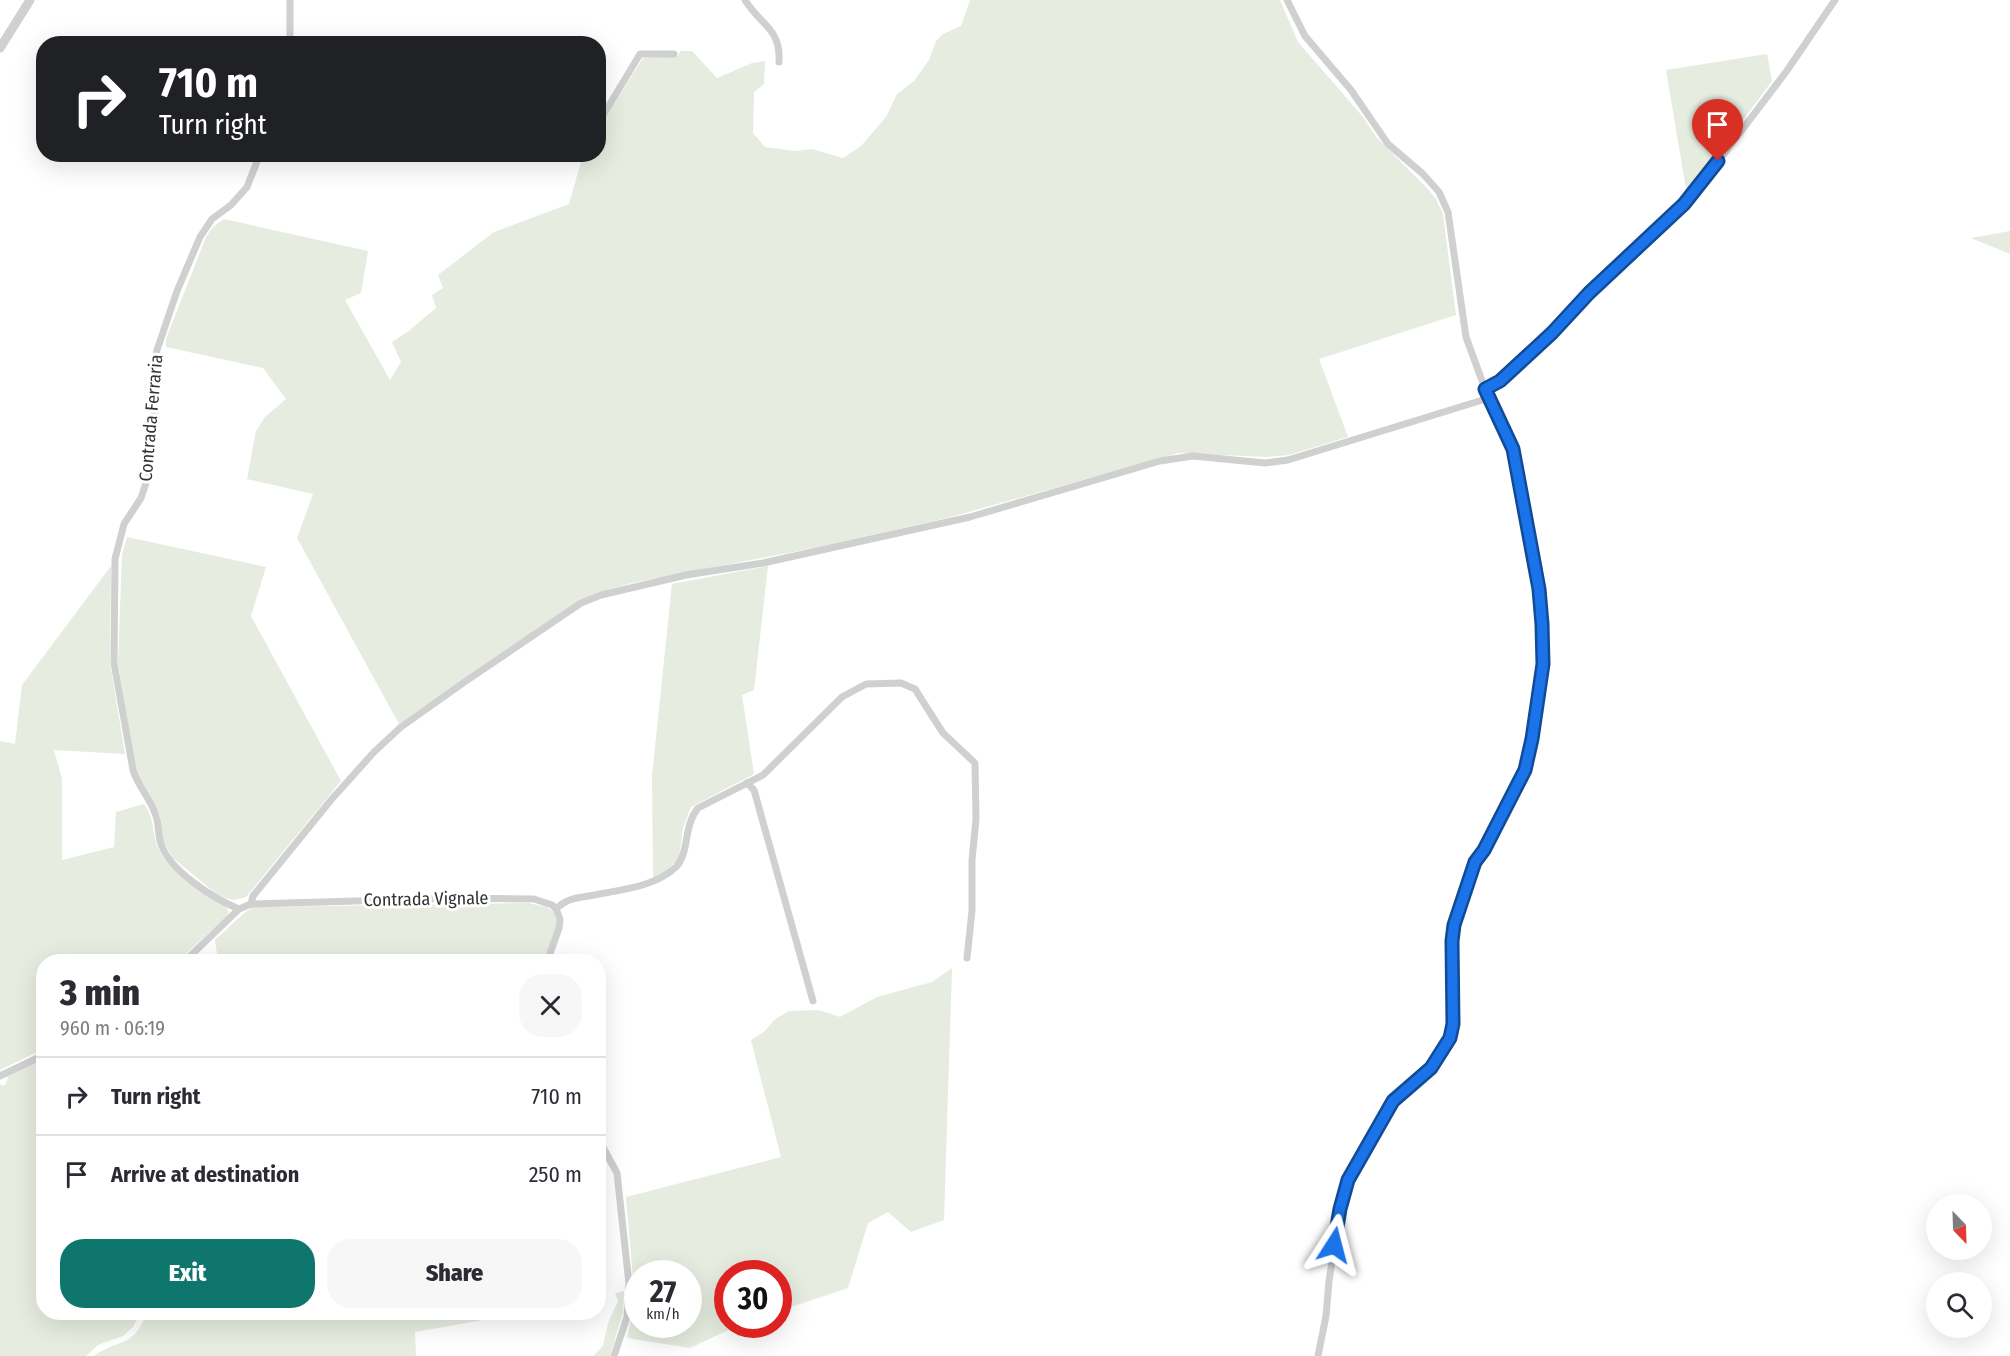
<!DOCTYPE html>
<html lang="en">
<head>
<meta charset="utf-8">
<style>
  body { margin:0; font-family:"Fira Sans Condensed",sans-serif; background:#f7f7f7; color:#2b2b33; height:100vh; display:flex; flex-direction:column; font-size:22px; white-space:nowrap }
  * { box-sizing:border-box; margin:0 }
  p { font-size:20px; color:#7c7c81 }
  .icon { flex:none; width:33px; height:33px; fill:none; stroke:currentColor; stroke-width:2; stroke-linecap:round; stroke-linejoin:round }
  .map { position:relative; flex:1; overflow:hidden }
  .side { position:absolute; left:36px; top:954px; width:570px; height:366px; display:flex; flex-direction:column; background:#fff; border-radius:24px; box-shadow:0 6px 24px #0002 }
  .side>* { flex:none }
  .top-card { position:absolute; left:36px; top:36px; width:570px; height:126px; border-radius:24px; box-shadow:0 6px 24px #0002; background:#202124; color:#fff; overflow:hidden }
  .needle { width:39px; rotate:157deg }
  .tools { position:absolute; left:1926px; top:1194px; display:grid; gap:12px }
  .tools a { display:grid; place-items:center; width:66px; height:66px; border-radius:50%; background:#fff; box-shadow:0 6px 24px #0002; font-size:30px }
  .speed { position:absolute; left:624px; top:1260px; display:flex; gap:12px; font-size:30px; font-weight:700; text-align:center }
  .speed>* { display:grid; place-content:center; width:78px; height:78px; border-radius:50%; background:#fff; box-shadow:0 6px 24px #0002; line-height:1 }
  .speed small { font-size:15px; font-weight:400 }
  .speed .limit { border:9px solid #d22; background:#fff; color:#111 }
  .pin { position:absolute; display:grid; place-items:center; width:51px; height:51px; color:#fff; margin:-62px -26px; border-radius:50% 50% 50% 0; rotate:-45deg; box-shadow:0 0 6px #0007 }
  .pin .icon { rotate:45deg }
  .me { position:absolute; width:66px; margin:-33px; rotate:9deg; stroke-linejoin:round; filter:drop-shadow(0 0 4px #0008) }
  .turn { display:flex; align-items:center; gap:21px; height:126px; padding:0 24px; font-size:27px }
  .turn .icon { width:78px; height:78px; stroke-width:2.5 }
  .turn b { display:block; font-size:42px; line-height:51px }
  .round { display:grid; place-items:center; flex:none; width:63px; height:63px; border-radius:24px; background:#f7f7f7 }
  .headline { display:flex; align-items:center; justify-content:space-between; height:102px; padding:0 24px }
  h1 { font-size:36px; font-weight:800; line-height:45px }
  .button { display:flex; gap:12px; margin-top:auto; padding:12px 24px }
  .button a { flex:1; height:69px; border-radius:24px; background:#0f766e; color:#fff; font-size:24px; font-weight:800; line-height:69px; text-align:center }
  .button a+a { background:#f7f7f7; color:#2b2b33 }
  ul { padding:0; list-style:none }
  li { display:flex; align-items:center; gap:18px; height:78px; padding:0 24px; border-top:2px solid #e1e1e2 }
  li div { flex:1 }
  li b { display:block; font-size:22px }
  li em { font-style:normal }
  .map>svg:first-child { display:block }
</style>
</head>
<body>
<div class="map">
<svg width="2010" height="1356" viewBox="0 0 2010 1356">
  <rect width="100%" height="100%" fill="#fff"/>
  <g fill="#e6ecdf" fill-rule="evenodd">
    <polygon points="970,0 1280,0 1298,42 1363,117 1377,138 1426,187 1436,199 1443,214 1456,315 1319,359 1348,437 1289,455 1267,457 1179,453 947,518 819,547 632,583 599,592 579,600 399,724 297,538 313,494 247,479 256,431 265,417 286,399 263,368 166,347 166,339 206,237 213,227 224,219 368,251 361,293 345,300 390,380 401,362 392,342 410,330 436,308 432,295 443,288 438,275 494,232 569,204 583,155 598,154 599,129 643,58 678,56 680,51 692,51 717,78 752,63 765,61 764,84 754,92 753,133 765,147 795,151 812,149 843,158 861,146 886,117 897,94 914,81 929,60 936,41 943,34 961,26"/>
    <polygon points="1767,54 1772,81 1690,191 1686,189 1666,70"/>
    <polygon points="2010,231 2010,254 1971,238"/>
    <polygon points="127,537 266,567 251,616 341,781 246,897 233,900 219,896 173,858 163,841 160,815 139,779 135,770 118,662 122,555"/>
    <path d="M111,566l-1,97 15,91 -71,-4 8,29v81l52,-13 2,-35 28,-8c12,16 7,32 16,48 11,21 45,40 65,53l4,7 -3,5 -48,44 -134,1 -1,87 -43,21v-329l15,3 7,-59z"/>
    <polygon points="768,566 754,690 742,695 754,774 691,807 683,828 679,858 665,872 653,878 652,776 672,584"/>
    <path d="M529,903c6,2 14,2 19,5 18,10 1,39 -4,53h-326l-3,-21 28,-26 10,-7z"/>
    <path d="M952,968l-8,252 -33,12 -23,-20 -20,11 -20,65 -69,23 -1,-37h-50v50l11,1 -49,23 -63,-10 8,-37 -9,-104 155,-40 -30,-117 14,-9 9,-11 15,-9 30,-1 21,7 37,-20 55,-15zM638,1274h50v50h-50z"/>
    <polygon points="43,1059 44,1312 140,1313 133,1327 123,1336 98,1345 86,1356 0,1356 0,1084 2,1086 6,1084 8,1076"/>
    <polygon points="624,1291 623,1312 610,1356 593,1356 603,1346 608,1323 618,1301 615,1293"/>
    <path d="M147,1313l376,-1v1l-108,19 1,24h-322c26,-19 38,-6 53,-43z"/>
  </g>
  <g fill="none" stroke-linecap="round" stroke-linejoin="round">
    <g stroke="#d0d0d0" stroke-width="7">
      <path d="M745,0c15,25 36,28 34,62"/>
      <polyline points="1287,0 1305,36 1351,90 1388,144 1423,174 1439,192 1448,212 1466,337 1485,389 1513,449 1539,589 1543,664 1532,739 1525,769 1484,850 1475,863 1454,925 1452,941 1453,1024 1450,1038 1431,1068 1393,1101 1348,1180 1340,1209 1329,1281 1326,1316 1318,1356"/>
      <polyline points="290,44 290,0"/>
      <polyline points="598,124 640,54 674,54"/>
      <polyline points="386,154 389,154"/>
      <polyline points="1485,389 1500,381 1552,333 1589,293 1691,197 1786,72 1835,0"/>
      <polyline points="747,783 754,790 813,1001"/>
      <polyline points="251,904 253,896 331,800 374,752 401,727 466,681 581,603 601,595 686,575 763,563 970,517 1160,461 1193,456 1265,463 1288,460 1489,398"/>
      <path d="M239,909c-25,-10 -69,-38 -78,-65 -3,-9 -2,-19 -5,-28 -5,-17 -18,-29 -23,-46l-19,-107 1,-104 9,-35 17,-26 7,-21 7,-61v-56l2,-10 20,-59 23,-54 12,-18 19,-14 16,-18 13,-33"/>
      <path d="M556,909c10,-10 20,-11 33,-13 28,-6 65,-8 87,-29 14,-15 7,-41 22,-59l65,-33 79,-78 24,-13 35,-1 14,6 28,44 32,30 1,56 -4,41v51l-5,47"/>
      <polyline points="184,962 239,909 251,904 455,898 534,899 552,905 556,909 560,919 559,928 547,962"/>
      <polyline points="0,1076 44,1055"/>
      <polyline points="598,1138 617,1173 629,1284 627,1317 614,1356"/>
    </g>
    <polyline stroke="#d0d0d0" stroke-width="9" points="0,48 30,0"/>
  </g>
  <g fill="none" stroke-linecap="round" stroke-linejoin="round">
    <g stroke="#114b97" stroke-width="15">
      <polyline id="route" points="1334,1245 1340,1209 1348,1180 1393,1101 1431,1068 1450,1038 1453,1024 1452,941 1454,925 1475,862 1484,850 1525,770 1532,739 1543,664 1542,624 1539,589 1513,449 1485,389 1500,381 1552,333 1589,293 1684,204 1718,161"/>
    </g>
    <use href="#route" stroke="#1a73e8" stroke-width="10"/>
  </g>
  <g text-anchor="middle" dominant-baseline="central" stroke-width="6" stroke-linejoin="round" paint-order="stroke">
    <g font-size="18" fill="#333" stroke="#fff">
      <text transform="translate(151 418) rotate(-85)">Contrada Ferraria</text>
      <text transform="translate(426 899) rotate(-1)">Contrada Vignale</text>
    </g>
  </g>
</svg>
<div class="tools">
<a><svg class="needle" viewBox="-14 -14 28 28"><path d="M0-13l5 13h-10z" fill="#e53935"/><path d="M0 13l5-13h-10z" fill="#7c7c81"/></svg></a>
<a><svg class="icon" aria-label="search" viewBox="0 0 24 24"><circle cx="10" cy="10" r="6"/><path d="M15 15l6 6"/></svg></a>
</div>
<div class="speed"><div>27<small>km/h</small></div><div class="limit">30</div></div>
<div class="pin" style="left:1718px;top:161px;background:#d93025"><svg class="icon" aria-label="arrive" viewBox="0 0 24 24"><path d="M6 21V4h12l-3 4 3 4H6"/></svg></div>
<svg class="me" style="left:1334px;top:1245px" viewBox="-20 -20 40 40"><path d="M0-17L14 15 0 8-14 15z" fill="#1a73e8" stroke="#fff" stroke-width="4"/></svg>
<div class="top-card">
<div class="turn"><svg class="icon" aria-label="right" viewBox="0 0 24 24"><path d="M7 20v-9h11M14 6l5 5-5 5"/></svg><div><b>710 m</b>Turn right</div></div>
</div>
<section class="side">
<div class="headline"><div><h1>3 min</h1><p>960 m · 06:19</p></div><a class="round"><svg class="icon" aria-label="close" viewBox="0 0 24 24"><path d="M6 6l12 12M18 6L6 18"/></svg></a></div>
<ul>
<li><svg class="icon" aria-label="right" viewBox="0 0 24 24"><path d="M7 20v-9h11M14 6l5 5-5 5"/></svg><div><b>Turn right</b></div><em>710 m</em></li>
<li><svg class="icon" aria-label="arrive" viewBox="0 0 24 24"><path d="M6 21V4h12l-3 4 3 4H6"/></svg><div><b>Arrive at destination</b></div><em>250 m</em></li>
</ul>
<div class="button"><a>Exit</a><a>Share</a></div>
</section>
</div>
</body>
</html>
